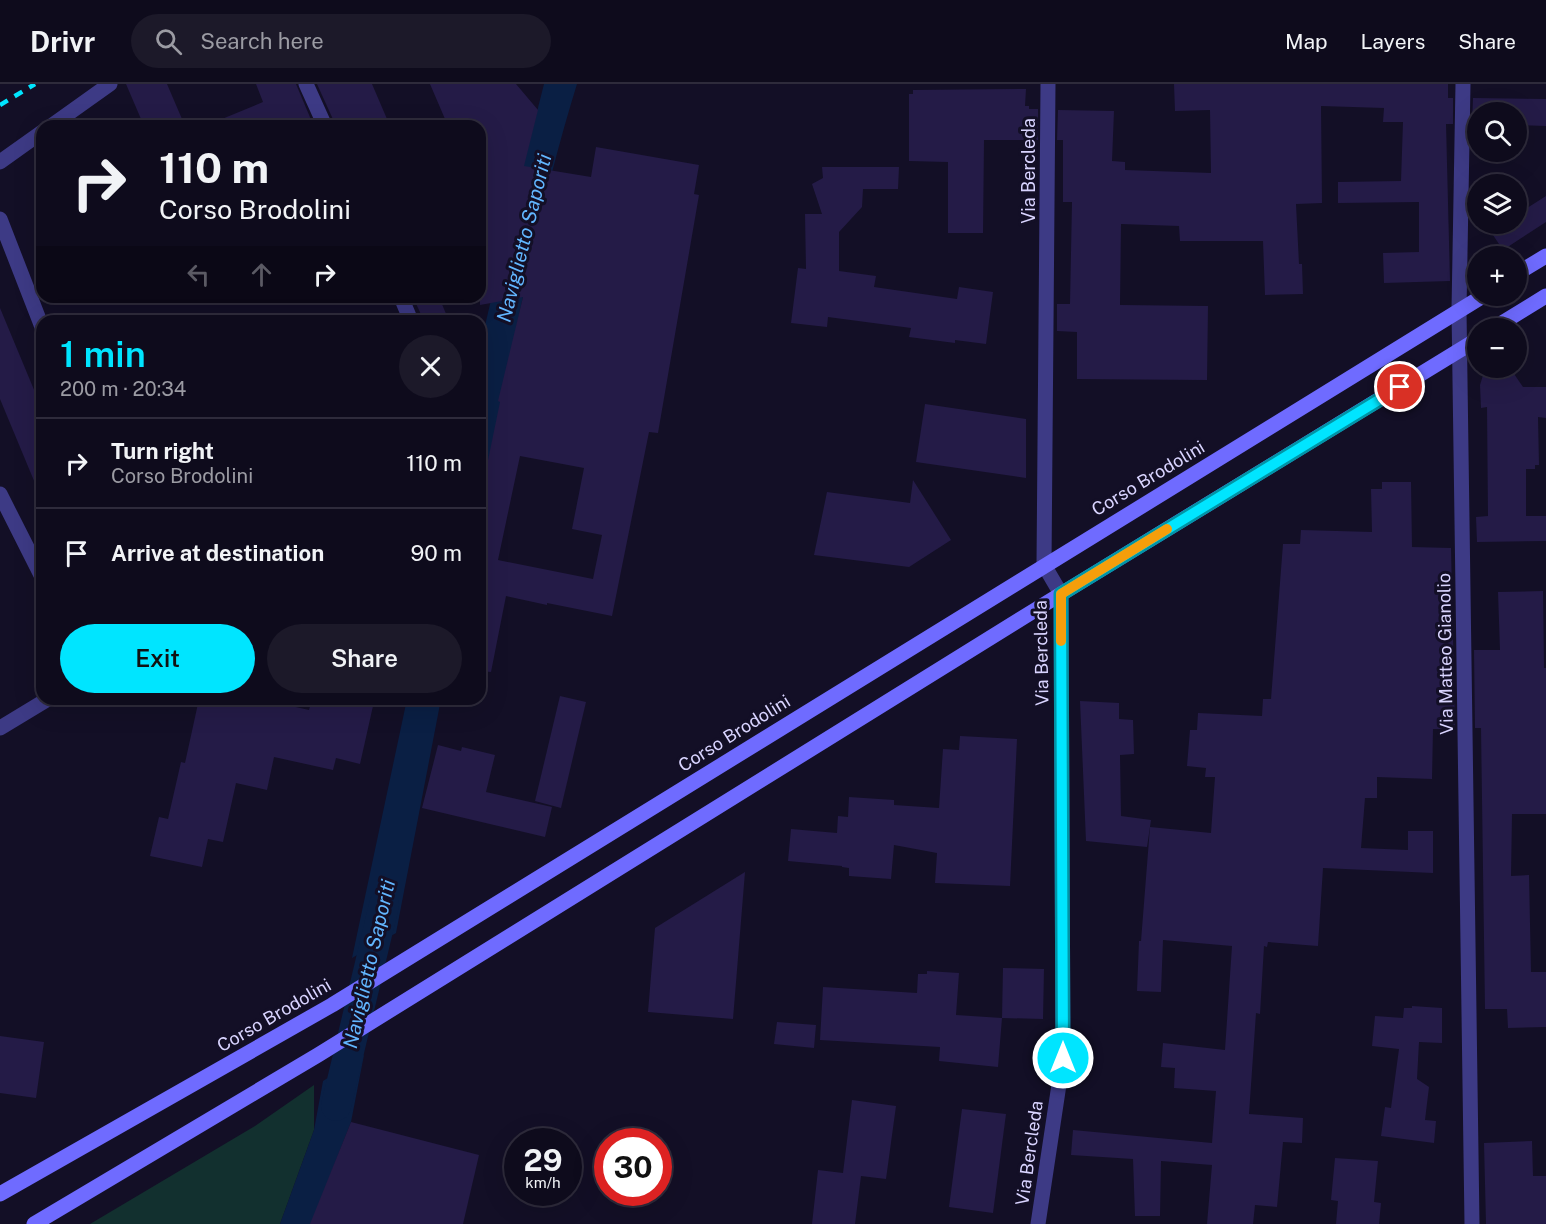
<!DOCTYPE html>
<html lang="en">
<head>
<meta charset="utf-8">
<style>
  body { margin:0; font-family:"Public Sans",sans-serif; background:#1c1929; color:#f1f3f6; height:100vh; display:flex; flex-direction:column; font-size:22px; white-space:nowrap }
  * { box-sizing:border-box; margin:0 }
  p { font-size:20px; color:#9b9ba3 }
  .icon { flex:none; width:33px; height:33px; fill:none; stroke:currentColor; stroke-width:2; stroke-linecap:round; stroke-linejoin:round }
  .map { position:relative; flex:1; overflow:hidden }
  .drawer { position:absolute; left:36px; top:231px; width:450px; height:390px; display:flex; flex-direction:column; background:#0e0b1c; border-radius:18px; box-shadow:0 6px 24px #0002,0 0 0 2px #2e2b3b }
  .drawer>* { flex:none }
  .banner { position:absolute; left:36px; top:36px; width:450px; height:183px; border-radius:18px; box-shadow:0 6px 24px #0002,0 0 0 2px #2e2b3b; background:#0e0b1c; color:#f1f3f6; overflow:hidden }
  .tools { position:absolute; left:1467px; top:18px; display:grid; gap:12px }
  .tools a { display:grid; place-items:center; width:60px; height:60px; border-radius:50%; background:#0e0b1c; box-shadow:0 6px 24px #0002,0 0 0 2px #2e2b3b; font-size:30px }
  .speed { position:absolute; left:504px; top:1044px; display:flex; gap:12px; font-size:30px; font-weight:700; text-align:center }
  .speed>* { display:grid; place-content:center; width:78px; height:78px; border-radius:50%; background:#0e0b1c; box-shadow:0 6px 24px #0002,0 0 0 2px #2e2b3b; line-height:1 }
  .speed small { font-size:15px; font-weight:400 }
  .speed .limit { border:9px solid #d22; background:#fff; color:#111 }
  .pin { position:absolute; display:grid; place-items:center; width:51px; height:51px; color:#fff; margin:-26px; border:3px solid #fff; border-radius:50%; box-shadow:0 2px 6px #0007 }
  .me { position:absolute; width:66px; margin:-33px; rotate:0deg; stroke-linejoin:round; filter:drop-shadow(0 0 4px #0008) }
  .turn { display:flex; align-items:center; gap:21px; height:126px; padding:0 24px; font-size:27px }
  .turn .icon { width:78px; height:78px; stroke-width:2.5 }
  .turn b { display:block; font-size:42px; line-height:51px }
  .lanes { display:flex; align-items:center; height:57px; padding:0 24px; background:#0003; justify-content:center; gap:30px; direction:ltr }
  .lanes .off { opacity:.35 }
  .round { display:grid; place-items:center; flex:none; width:63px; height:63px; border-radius:32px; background:#1c1929 }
  .summary { display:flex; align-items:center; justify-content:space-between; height:102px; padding:0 24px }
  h1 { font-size:36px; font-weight:600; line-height:45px; color:#00e5ff }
  .cta { display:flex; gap:12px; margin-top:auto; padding:12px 24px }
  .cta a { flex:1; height:69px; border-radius:36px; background:#00e5ff; color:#111; font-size:24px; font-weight:600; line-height:69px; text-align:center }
  .cta a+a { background:#1c1929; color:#f1f3f6 }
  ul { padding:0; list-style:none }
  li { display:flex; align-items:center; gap:18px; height:90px; padding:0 24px; border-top:2px solid #2e2b3b }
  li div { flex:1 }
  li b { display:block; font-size:22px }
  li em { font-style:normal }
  header { display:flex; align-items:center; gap:36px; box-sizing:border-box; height:84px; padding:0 30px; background:#0e0b1c; border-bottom:2px solid #2e2b3b }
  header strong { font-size:28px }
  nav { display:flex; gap:33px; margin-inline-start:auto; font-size:21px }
  .search { width:420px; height:54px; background:#1c1929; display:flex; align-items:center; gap:15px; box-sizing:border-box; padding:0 21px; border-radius:33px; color:#9b9ba3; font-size:22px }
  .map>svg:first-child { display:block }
</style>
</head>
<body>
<header>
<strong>Drivr</strong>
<div class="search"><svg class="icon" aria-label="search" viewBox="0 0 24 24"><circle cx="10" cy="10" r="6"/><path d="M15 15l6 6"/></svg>Search here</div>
<nav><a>Map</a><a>Layers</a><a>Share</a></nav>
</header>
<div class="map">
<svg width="1546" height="1140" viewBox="0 0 1546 1140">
  <rect width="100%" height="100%" fill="#130f26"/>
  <polygon fill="#12302f" points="314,1001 314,1046 280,1140 90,1140 255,1042"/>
  <g fill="#0a1f44">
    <path d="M544,0h33c-39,126 -63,257 -90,386l-7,-2v-121l32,-137z"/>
    <polygon points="407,615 441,615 396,849 352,874"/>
    <polygon points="364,971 351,1038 311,1140 280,1140 314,1046 323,997"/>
  </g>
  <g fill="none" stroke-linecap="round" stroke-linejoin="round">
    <polyline stroke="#0a1f44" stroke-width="30" points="336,1022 384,821"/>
  </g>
  <g fill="#241b47" fill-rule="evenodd">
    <polygon points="126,0 167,0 185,42 144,42"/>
    <polygon points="256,0 296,0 312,38 302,42 205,42 263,18"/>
    <polygon points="317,0 372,0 390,42 336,42"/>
    <path d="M430,0h86l22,26 -14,56 67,11 5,-30 103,18 -5,29 5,1 -41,238 -9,-1 -37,184 -65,-13v2l-41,-9 -15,76 -11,-1v-203l6,2 14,-68 -2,-1 25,-104 -43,8v-179h-32zM520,372l64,12 -12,61 30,6 -9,44 -95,-19z"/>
    <polygon points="1174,0 1448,0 1448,14 1453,14 1453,40 1446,40 1450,197 1384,199 1383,169 1419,168 1419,118 1338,119 1338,98 1401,97 1403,38 1383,38 1384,24 1321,22 1322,119 1296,120 1299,180 1302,180 1303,210 1265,211 1263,157 1180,157 1179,142 1121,140 1120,221 1208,222 1207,296 1077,295 1077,248 1057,247 1057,220 1070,220 1072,118 1063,118 1063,56 1057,56 1058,26 1114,27 1112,77 1125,78 1125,86 1211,89 1210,26 1175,27"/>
    <polygon points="1026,5 1025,22 1029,22 1029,25 1038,25 1038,56 984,56 983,149 948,149 948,78 909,77 909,10 913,10 913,6"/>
    <polygon points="1473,14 1546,15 1546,42 1516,41 1516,28 1478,28 1478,41 1472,41"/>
    <polygon points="822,83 899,83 898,105 863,105 862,123 839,148 839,187 876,192 874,203 957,215 959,203 993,208 986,260 955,256 955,259 909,253 911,244 828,233 827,243 791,239 798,184 806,185 805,130 822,130 812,100 823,94"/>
    <polygon points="1546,112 1546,138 1503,166 1491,148 1504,140 1516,140 1516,131"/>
    <polygon points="413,213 439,213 449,237 424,237"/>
    <polygon points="0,224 42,325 42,416 0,315"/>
    <polygon points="1492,284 1510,284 1523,303 1546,303 1546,334 1538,333 1539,381 1535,381 1535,385 1526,385 1526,432 1546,432 1546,457 1477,458 1476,433 1488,432 1487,323 1481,324 1480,301 1484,288"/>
    <polygon points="925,320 1026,335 1026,394 916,378"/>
    <polygon points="913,396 951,456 909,483 814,471 827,408 910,419"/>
    <polygon points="1382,398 1411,398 1412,463 1451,464 1455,645 1433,645 1432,695 1377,693 1377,714 1365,714 1361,764 1408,766 1408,747 1433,747 1433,789 1323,784 1318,862 1268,858 1267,863 1264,862 1260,930 1256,929 1249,1030 1303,1034 1302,1059 1283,1058 1277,1123 1255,1121 1253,1140 1207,1140 1212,1081 1161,1077 1160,1132 1135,1132 1133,1075 1071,1071 1073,1046 1212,1059 1216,1007 1174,1004 1175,984 1161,983 1163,959 1225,966 1232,862 1163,856 1161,908 1137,907 1139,857 1141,857 1150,743 1211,749 1215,693 1205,693 1206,684 1187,682 1190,646 1197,646 1198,629 1262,632 1263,615 1271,615 1283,460 1300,460 1301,446 1372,448 1371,405 1382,405"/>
    <polygon points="1543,507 1544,584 1546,584 1546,730 1512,730 1511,792 1529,791 1531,888 1546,888 1546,943 1508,944 1507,925 1485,925 1481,644 1475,644 1474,566 1500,566 1498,508"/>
    <polygon points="560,612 586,618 561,724 535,717"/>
    <polygon points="199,615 260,615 309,626 312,615 342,615 373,622 360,680 336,674 333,686 274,673 267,706 236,699 223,758 208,755 202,783 150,772 159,733 168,735 181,678 185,679"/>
    <polygon points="1080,617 1119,619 1119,635 1133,636 1134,670 1120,671 1121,732 1151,736 1147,763 1086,757"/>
    <polygon points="960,652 1017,655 1010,802 935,799 937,769 894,761 891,795 849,792 849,784 842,783 842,782 788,777 791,745 837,749 838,732 848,733 849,713 894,716 894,721 939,724 943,665 959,666"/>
    <polygon points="438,661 461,667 462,663 495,671 486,708 552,723 545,753 422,724"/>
    <polygon points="745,788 733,935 648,928 655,844"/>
    <polygon points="1003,884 1044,885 1043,935 1002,934"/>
    <polygon points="927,887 959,889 956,931 1002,934 998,983 939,977 940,963 820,956 823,903 917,909 918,890 927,890"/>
    <polygon points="1412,922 1442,924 1442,959 1419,958 1417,995 1429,1003 1425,1036 1436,1037 1434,1059 1381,1052 1385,1023 1391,1024 1399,965 1372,962 1375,932 1403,934 1404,924 1412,924"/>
    <polygon points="777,938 816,941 814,964 774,960"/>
    <polygon points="0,952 44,958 36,1014 0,1009"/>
    <polygon points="852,1016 896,1022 886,1095 861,1092 855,1140 812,1140 818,1086 843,1089"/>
    <polygon points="962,1025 1006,1030 993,1129 949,1123"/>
    <polygon points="351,1038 479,1071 463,1140 310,1140"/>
    <polygon points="1532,1057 1533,1092 1546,1092 1546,1140 1486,1140 1484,1059"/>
    <polygon points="1335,1074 1378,1077 1374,1118 1381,1119 1379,1140 1336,1140 1338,1117 1331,1116"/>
  </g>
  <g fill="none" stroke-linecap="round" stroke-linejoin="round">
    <g stroke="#3d3a85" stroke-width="15">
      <polyline points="306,0 325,42"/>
      <polyline points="1463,0 1459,226 1472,1140"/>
      <polyline points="51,42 110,0"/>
      <polyline points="0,78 42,48"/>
      <polyline points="0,135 42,243"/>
      <polyline points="401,213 411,237"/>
      <polyline points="0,410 42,493"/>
      <polyline points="0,644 48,615"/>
      <polyline points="1038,1140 1063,974 1061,510 1044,481 1048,0"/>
    </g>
    <g stroke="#6f6bff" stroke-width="15">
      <polyline points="1516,190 1546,172"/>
      <polyline points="1494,244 1546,212"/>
      <polyline points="0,1110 332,921 1483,212"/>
      <polyline points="34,1140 318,971 1061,510 1478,255"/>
    </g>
    <polyline stroke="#00e5ff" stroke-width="4.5" stroke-dasharray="9 8" stroke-linecap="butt" points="0,21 35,0"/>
  </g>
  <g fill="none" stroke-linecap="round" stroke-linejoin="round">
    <g stroke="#0095a6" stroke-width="15">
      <polyline id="route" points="1063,974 1061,510 1400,303"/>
    </g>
    <use href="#route" stroke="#00e5ff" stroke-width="10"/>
    <polyline stroke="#f59e0b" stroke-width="10" points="1061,557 1061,510 1167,445"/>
  </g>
  <g text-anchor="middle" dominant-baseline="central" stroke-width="6" stroke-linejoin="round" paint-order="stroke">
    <g font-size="18" fill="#d9d4ff" stroke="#130f26">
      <text transform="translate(1028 87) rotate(-90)">Via Bercleda</text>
      <text transform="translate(1148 394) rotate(-31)">Corso Brodolini</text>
      <text transform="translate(1041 569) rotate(-91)">Via Bercleda</text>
      <text transform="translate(1445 570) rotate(-91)">Via Matteo Gianolio</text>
      <text transform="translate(734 649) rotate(-32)">Corso Brodolini</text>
      <text transform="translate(274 931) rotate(-30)">Corso Brodolini</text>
      <text transform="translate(1029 1069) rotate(-82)">Via Bercleda</text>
    </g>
    <g font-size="20" font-style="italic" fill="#62b6ff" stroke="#130f26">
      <text transform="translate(524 154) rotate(-76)">Naviglietto Saporiti</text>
      <text transform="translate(369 880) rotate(-77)">Naviglietto Saporiti</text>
    </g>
  </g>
</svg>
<div class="tools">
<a><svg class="icon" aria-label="search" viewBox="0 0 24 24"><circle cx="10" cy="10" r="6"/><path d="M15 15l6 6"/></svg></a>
<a><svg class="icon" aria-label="layers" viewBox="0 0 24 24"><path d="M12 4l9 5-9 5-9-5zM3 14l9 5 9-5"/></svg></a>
<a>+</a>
<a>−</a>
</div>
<div class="speed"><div>29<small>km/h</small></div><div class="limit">30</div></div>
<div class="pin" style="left:1400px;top:303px;background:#d93025"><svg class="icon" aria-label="arrive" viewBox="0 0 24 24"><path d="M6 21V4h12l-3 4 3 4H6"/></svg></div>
<svg class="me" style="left:1063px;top:974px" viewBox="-20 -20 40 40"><circle r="17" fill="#00e5ff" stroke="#fff" stroke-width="3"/><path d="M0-11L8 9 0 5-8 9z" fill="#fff"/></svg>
<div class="banner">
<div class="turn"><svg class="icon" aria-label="right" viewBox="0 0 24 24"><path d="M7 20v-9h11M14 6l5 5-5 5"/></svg><div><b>110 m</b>Corso Brodolini</div></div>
<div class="lanes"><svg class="icon off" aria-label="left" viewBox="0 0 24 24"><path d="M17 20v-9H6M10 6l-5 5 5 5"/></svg><svg class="icon off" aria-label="ahead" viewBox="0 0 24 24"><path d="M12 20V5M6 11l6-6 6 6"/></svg><svg class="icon" aria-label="right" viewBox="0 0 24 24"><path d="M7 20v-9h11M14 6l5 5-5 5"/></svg></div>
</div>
<section class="drawer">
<div class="summary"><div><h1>1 min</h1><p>200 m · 20:34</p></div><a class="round"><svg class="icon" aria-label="close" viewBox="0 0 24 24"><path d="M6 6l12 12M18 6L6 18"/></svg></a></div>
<ul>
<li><svg class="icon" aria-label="right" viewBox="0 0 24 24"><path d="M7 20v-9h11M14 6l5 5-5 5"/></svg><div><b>Turn right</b><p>Corso Brodolini</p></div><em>110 m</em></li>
<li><svg class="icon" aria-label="arrive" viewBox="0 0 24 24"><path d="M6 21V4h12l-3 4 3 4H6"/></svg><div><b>Arrive at destination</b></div><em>90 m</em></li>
</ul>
<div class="cta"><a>Exit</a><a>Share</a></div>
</section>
</div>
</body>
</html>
